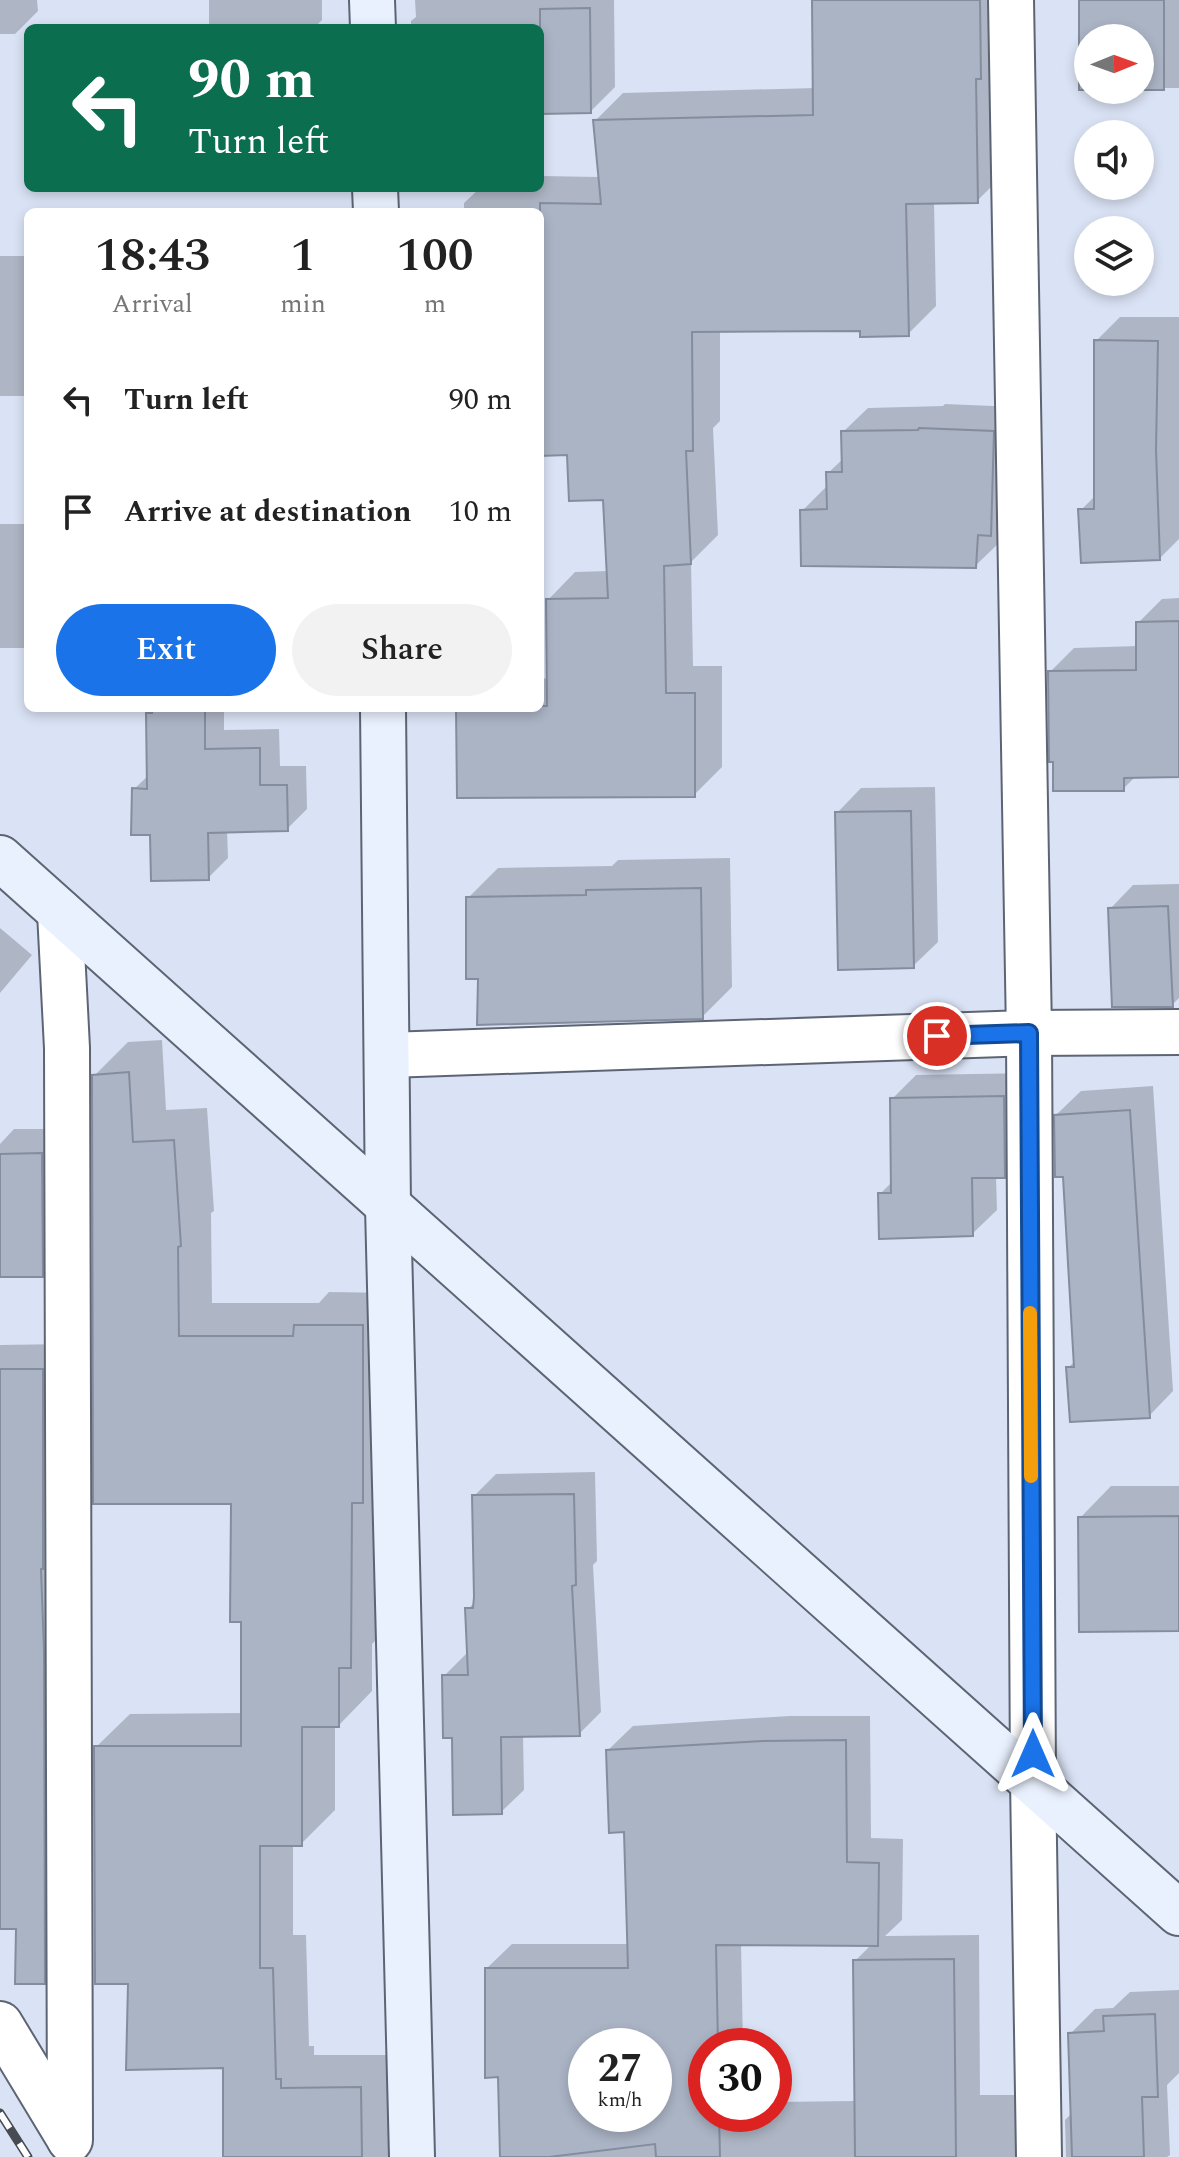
<!DOCTYPE html>
<html lang="en">
<head>
<meta charset="utf-8">
<style>
  body { margin:0; font-family:Spectral,serif; background:#f2f2f2; color:#222; height:100vh; display:flex; flex-direction:column; font-size:30px; white-space:nowrap }
  * { box-sizing:border-box; margin:0 }
  p { font-size:26px; color:#767676 }
  .icon { flex:none; width:44px; height:44px; fill:none; stroke:currentColor; stroke-width:2; stroke-linecap:round; stroke-linejoin:round }
  .map { position:relative; flex:1; overflow:hidden }
  .drawer { position:absolute; left:24px; top:208px; width:520px; height:504px; display:flex; flex-direction:column; background:#fff; border-radius:12px; box-shadow:0 4px 12px #0003 }
  .drawer>* { flex:none }
  .guide { position:absolute; left:24px; top:24px; width:520px; height:168px; border-radius:12px; box-shadow:0 4px 12px #0003; background:#0b6e4f; color:#fff; overflow:hidden }
  .needle { width:52px; rotate:89deg }
  .buttons { position:absolute; left:1074px; top:24px; display:grid; gap:16px }
  .buttons a { display:grid; place-items:center; width:80px; height:80px; border-radius:50%; background:#fff; box-shadow:0 4px 12px #0003; font-size:40px }
  .speed { position:absolute; left:568px; top:2028px; display:flex; gap:16px; font-size:40px; font-weight:700; text-align:center }
  .speed>* { display:grid; place-content:center; width:104px; height:104px; border-radius:50%; background:#fff; box-shadow:0 4px 12px #0003; line-height:1 }
  .speed small { font-size:20px; font-weight:400 }
  .speed .limit { border:12px solid #d22; background:#fff; color:#111 }
  .pin { position:absolute; display:grid; place-items:center; width:68px; height:68px; color:#fff; margin:-34px; border:4px solid #fff; border-radius:50%; box-shadow:0 2px 8px #0007 }
  .me { position:absolute; width:88px; margin:-44px; rotate:0deg; stroke-linejoin:round; filter:drop-shadow(0 0 6px #0008) }
  .turn { display:flex; align-items:center; gap:28px; height:168px; padding:0 32px; font-size:36px }
  .turn .icon { width:104px; height:104px; stroke-width:2.5 }
  .turn b { display:block; font-size:56px; line-height:68px }
  .eta { display:flex; justify-content:space-evenly; align-items:center; height:136px; text-align:center }
  .eta b { font-size:48px; font-weight:600; line-height:56px }
  .action { display:flex; gap:16px; margin-top:auto; padding:16px 32px }
  .action a { flex:1; height:92px; border-radius:48px; background:#1a73e8; color:#fff; font-size:32px; font-weight:600; line-height:92px; text-align:center }
  .action a+a { background:#f2f2f2; color:#222 }
  ul { padding:0; list-style:none }
  li { display:flex; align-items:center; gap:24px; height:112px; padding:0 32px }
  li div { flex:1 }
  li b { display:block; font-size:30px }
  li em { font-style:normal }
  .map>svg:first-child { display:block }
</style>
</head>
<body>
<div class="map">
<svg width="1179" height="2157" viewBox="0 0 1179 2157">
  <rect width="100%" height="100%" fill="#dae3f5"/>
  <g fill="#0003" fill-rule="evenodd">
    <polygon points="0,0 37,0 38,11 15,34 0,34"/>
    <polygon points="209,0 322,0 322,20 314,28 209,28"/>
    <polygon points="415,0 614,0 615,87 591,111 540,112 540,28 411,28 411,21 416,17"/>
    <polygon points="814,0 1007,0 1005,173 977,201 934,202 936,306 908,334 862,329 720,329 720,421 713,428 718,535 691,562 693,666 722,666 722,767 694,795 458,708 540,708 540,679 549,678 548,600 575,572 608,571 605,498 569,453 540,454 540,212 464,212 464,203 480,188 540,188 540,176 600,177 595,121 623,93 815,88"/>
    <polygon points="1081,0 1179,0 1179,88 1140,88 1140,38 1088,38 1088,88"/>
    <rect x="0" y="256" width="28" height="140"/>
    <polygon points="1120,317 1179,317 1179,539 1160,558 1081,510 1096,495 1096,341"/>
    <polygon points="945,404 1017,407 1000,542 975,566 802,511 827,486 828,473 844,458 843,432 868,408 943,406"/>
    <rect x="0" y="524" width="28" height="124"/>
    <polygon points="1179,598 1179,775 1136,776 1123,789 1050,672 1074,648 1138,646 1138,623 1162,599"/>
    <polygon points="148,708 224,708 224,730 279,729 280,766 306,766 307,809 287,829 227,830 228,858 208,878 152,833 134,789 149,775"/>
    <polygon points="935,787 938,942 913,966 837,813 861,788"/>
    <polygon points="730,858 732,987 702,1017 480,977 468,898 498,868 612,866 618,860"/>
    <polygon points="1179,884 1179,998 1172,1005 1110,909 1133,885"/>
    <polygon points="0,928 32,955 0,993"/>
    <polygon points="162,1040 166,1110 207,1108 214,1211 211,1213 212,1303 319,1303 329,1292 396,1293 384,1632 372,1644 372,1691 339,1725 335,1725 335,1810 301,1844 293,1844 293,1935 306,1935 309,2046 314,2046 314,2055 394,2055 395,2157 225,2157 225,2066 130,1982 96,1747 130,1714 243,1713 243,1620 233,1502 94,1076 128,1042"/>
    <polygon points="1028,1073 1028,1151 1004,1176 996,1176 997,1210 972,1234 880,1194 893,1181 892,1099 916,1075"/>
    <polygon points="1153,1086 1173,1391 1149,1416 1068,1368 1076,1360 1065,1175 1056,1115 1081,1091"/>
    <polygon points="14,1129 67,1129 67,1249 42,1275 0,1275 0,1144"/>
    <polygon points="67,1344 69,1957 44,1982 18,1927 0,1927 0,1345"/>
    <polygon points="595,1472 597,1561 593,1565 601,1712 579,1734 523,1735 524,1790 501,1812 454,1736 444,1676 466,1654 469,1654 468,1609 475,1602 474,1496 496,1474"/>
    <polygon points="1111,1486 1179,1486 1179,1629 1080,1518"/>
    <path d="M789,1716h81l1,122 32,1 -1,81 -17,16 94,-1 1,160h58l15,60 10,2h-561l-2,-82 -13,-107 25,-24h117l-3,-114 -18,-80 25,-24zM741,1943l131,1 -17,17 2,140 -83,1v12h-68v-68h37zM586,2046h68v68h-68z"/>
    <polygon points="1179,1990 1179,2073 1167,2085 1170,2155 1167,2157 1066,2157 1065,2120 1073,2112 1070,2034 1095,2009 1113,2008 1130,1992"/>
  </g>
  <g fill="#abb4c5" stroke="#848d9d" stroke-width="2" fill-rule="evenodd">
    <polygon points="812,0 980,0 981,79 976,79 978,203 906,204 909,336 860,337 860,331 692,332 693,451 686,451 691,564 664,566 666,693 695,693 695,797 457,798 456,708 540,708 540,706 547,706 546,599 608,598 603,500 569,501 567,455 540,456 540,203 601,204 593,120 813,115"/>
    <polygon points="1079,0 1164,0 1164,90 1140,90 1140,38 1088,38 1088,90 1079,90"/>
    <polygon points="590,8 591,113 540,114 540,9"/>
    <polygon points="1094,340 1158,341 1156,450 1160,560 1081,563 1078,509 1094,509"/>
    <polygon points="919,428 994,431 991,536 978,535 976,568 801,566 800,510 827,509 826,472 842,472 841,431 918,430"/>
    <polygon points="1179,621 1179,777 1124,778 1124,791 1053,791 1053,762 1049,762 1048,671 1136,670 1136,622"/>
    <polygon points="152,708 205,708 205,749 260,748 260,785 287,785 288,831 208,833 209,880 151,881 150,835 131,835 132,788 147,789 146,713 152,713"/>
    <polygon points="911,811 914,968 838,970 835,812"/>
    <polygon points="701,888 703,1019 477,1025 478,979 466,979 466,897 586,895 586,890"/>
    <polygon points="1168,906 1173,1007 1112,1007 1108,908"/>
    <polygon points="129,1072 133,1142 174,1140 181,1246 178,1247 179,1336 293,1336 294,1325 363,1325 363,1503 352,1503 351,1668 339,1668 339,1727 302,1727 302,1846 260,1846 260,1968 273,1968 276,2079 281,2079 281,2088 361,2087 362,2157 223,2157 223,2068 126,2070 128,1984 95,1984 94,1746 241,1746 241,1622 230,1622 231,1504 93,1504 92,1075"/>
    <polygon points="1004,1096 1005,1178 972,1178 973,1236 879,1239 878,1193 891,1193 890,1098"/>
    <polygon points="1130,1110 1150,1418 1070,1422 1066,1367 1074,1367 1063,1177 1055,1177 1054,1115"/>
    <polygon points="42,1153 43,1277 0,1277 0,1154"/>
    <polygon points="0,1369 43,1369 43,1569 41,1569 44,1651 45,1984 15,1984 16,1929 0,1929"/>
    <polygon points="574,1494 576,1585 572,1586 580,1736 501,1737 502,1814 453,1815 452,1738 443,1738 442,1675 468,1675 465,1608 473,1608 474,1597 472,1495"/>
    <polygon points="1179,1516 1179,1631 1079,1632 1078,1517"/>
    <path d="M846,1740l1,122 32,1 -1,83 -162,-1 2,101h-12v68h13l1,43h-64l-1,-13 -106,13h-49l-2,-80 -13,1v-110h143l-4,-136 -15,1 -3,-83 157,-9zM586,2046h68v68h-68z"/>
    <polygon points="954,1959 956,2157 855,2157 853,1960"/>
    <polygon points="1155,2014 1158,2097 1142,2097 1144,2157 1072,2157 1068,2033 1104,2031 1103,2016"/>
  </g>
  <g fill="none" stroke-linecap="round" stroke-linejoin="round">
    <g stroke="#5d6574" stroke-width="48">
      <g id="street">
        <polyline points="1011,0 1029,1033 1033,1780 1039,2157"/>
        <polyline points="60,912 67,1048 70,2140"/>
        <polyline points="388,1055 1029,1033 1179,1032"/>
        <polyline points="0,2024 69,2138"/>
      </g>
    </g>
    <g stroke="#5d6574" stroke-width="48">
      <g id="secondary">
        <polyline points="372,0 373,28"/>
        <polyline points="375,188 376,212"/>
        <polyline points="383,708 388,1207 412,2157"/>
        <polyline points="0,858 1179,1913"/>
      </g>
    </g>
    <use href="#street" stroke="#fff" stroke-width="44"/>
    <use href="#secondary" stroke="#eaf1fe" stroke-width="44"/>
    <g stroke="#474c54" stroke-width="9">
      <polyline id="rail" points="0,2113 28,2157"/>
    </g>
    <use href="#rail" stroke="#fff" stroke-width="6" stroke-dasharray="18" stroke-linecap="butt"/>
  </g>
  <g fill="none" stroke-linecap="round" stroke-linejoin="round">
    <g stroke="#114b97" stroke-width="20">
      <polyline id="route" points="937,1036 1029,1033 1033,1754"/>
    </g>
    <use href="#route" stroke="#1a73e8" stroke-width="14"/>
    <polyline stroke="#f59e0b" stroke-width="14" points="1030,1313 1031,1476"/>
  </g>
</svg>
<div class="buttons">
<a><svg class="needle" viewBox="-14 -14 28 28"><path d="M0-13l5 13h-10z" fill="#e53935"/><path d="M0 13l5-13h-10z" fill="#767676"/></svg></a>
<a><svg class="icon" aria-label="sound" viewBox="0 0 24 24"><path d="M4 9h4l5-4v14l-5-4H4zM17 9q2 3 0 6"/></svg></a>
<a><svg class="icon" aria-label="layers" viewBox="0 0 24 24"><path d="M12 4l9 5-9 5-9-5zM3 14l9 5 9-5"/></svg></a>
</div>
<div class="speed"><div>27<small>km/h</small></div><div class="limit">30</div></div>
<div class="pin" style="left:937px;top:1036px;background:#d93025"><svg class="icon" aria-label="arrive" viewBox="0 0 24 24"><path d="M6 21V4h12l-3 4 3 4H6"/></svg></div>
<svg class="me" style="left:1033px;top:1754px" viewBox="-20 -20 40 40"><path d="M0-17L14 15 0 8-14 15z" fill="#1a73e8" stroke="#fff" stroke-width="4"/></svg>
<div class="guide">
<div class="turn"><svg class="icon" aria-label="left" viewBox="0 0 24 24"><path d="M17 20v-9H6M10 6l-5 5 5 5"/></svg><div><b>90 m</b>Turn left</div></div>
</div>
<section class="drawer">
<div class="eta">
<div><b>18:43</b><p>Arrival</p></div>
<div><b>1</b><p>min</p></div>
<div><b>100</b><p>m</p></div>
</div>
<ul>
<li><svg class="icon" aria-label="left" viewBox="0 0 24 24"><path d="M17 20v-9H6M10 6l-5 5 5 5"/></svg><div><b>Turn left</b></div><em>90 m</em></li>
<li><svg class="icon" aria-label="arrive" viewBox="0 0 24 24"><path d="M6 21V4h12l-3 4 3 4H6"/></svg><div><b>Arrive at destination</b></div><em>10 m</em></li>
</ul>
<div class="action"><a>Exit</a><a>Share</a></div>
</section>
</div>
</body>
</html>
